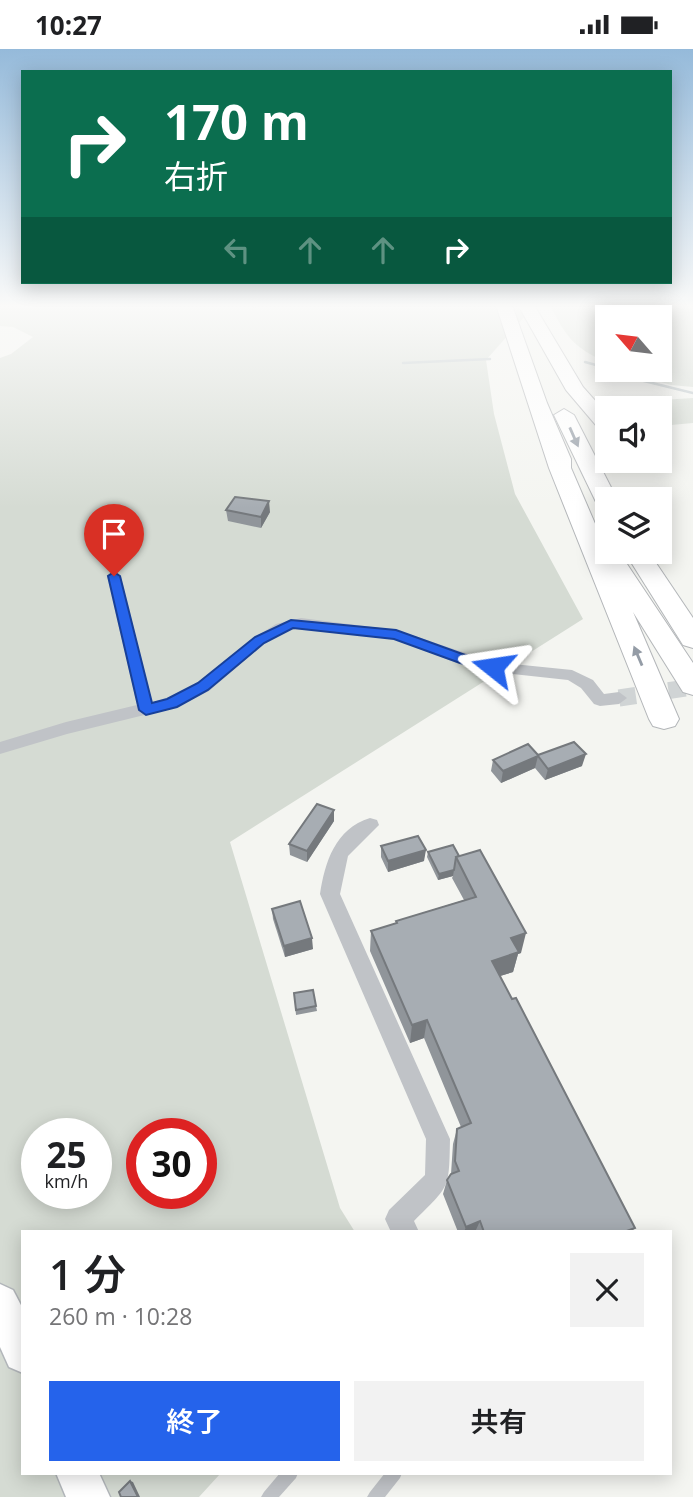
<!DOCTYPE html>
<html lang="ja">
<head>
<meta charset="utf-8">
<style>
  body { margin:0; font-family:"Open Sans","Noto Sans JP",sans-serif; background:#f2f2f2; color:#202124; height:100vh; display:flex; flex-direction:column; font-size:26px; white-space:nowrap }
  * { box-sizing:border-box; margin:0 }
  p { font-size:23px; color:#757577 }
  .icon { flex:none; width:38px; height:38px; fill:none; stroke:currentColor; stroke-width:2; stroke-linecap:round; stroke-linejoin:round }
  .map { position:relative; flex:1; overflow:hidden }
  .details { position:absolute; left:21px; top:1181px; width:651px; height:245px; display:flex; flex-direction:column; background:#fff; border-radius:0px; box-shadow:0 4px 18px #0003 }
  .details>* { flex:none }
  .banner { position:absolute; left:21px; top:21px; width:651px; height:214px; border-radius:0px; box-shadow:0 4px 18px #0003; background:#0b6e4f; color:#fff; overflow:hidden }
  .needle { width:46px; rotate:298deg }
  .buttons { position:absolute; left:595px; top:256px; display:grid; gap:14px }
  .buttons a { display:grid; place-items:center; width:77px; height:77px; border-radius:0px; background:#fff; box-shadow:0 4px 18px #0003; font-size:35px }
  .speed { position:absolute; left:21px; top:1069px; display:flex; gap:14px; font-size:35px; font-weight:700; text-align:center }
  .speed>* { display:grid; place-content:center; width:91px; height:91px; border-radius:50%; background:#fff; box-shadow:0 4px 18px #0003; line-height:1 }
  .speed small { font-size:18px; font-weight:400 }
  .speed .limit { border:10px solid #d22; background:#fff; color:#111 }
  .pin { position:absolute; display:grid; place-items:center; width:60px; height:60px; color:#fff; margin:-72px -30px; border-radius:50% 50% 50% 0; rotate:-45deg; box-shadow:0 0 7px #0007 }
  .pin .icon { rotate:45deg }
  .me { position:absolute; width:77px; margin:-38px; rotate:285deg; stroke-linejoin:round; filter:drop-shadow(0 0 5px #0008) }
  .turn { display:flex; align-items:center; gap:24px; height:147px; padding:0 28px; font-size:32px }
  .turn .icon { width:91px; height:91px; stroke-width:2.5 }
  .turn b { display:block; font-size:49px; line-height:60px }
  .lanes { display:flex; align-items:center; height:66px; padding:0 28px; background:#0003; justify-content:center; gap:35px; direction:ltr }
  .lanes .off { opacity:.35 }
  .round { display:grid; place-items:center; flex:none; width:74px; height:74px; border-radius:0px; background:#f2f2f2 }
  .headline { display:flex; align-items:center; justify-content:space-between; height:119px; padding:0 28px }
  h1 { font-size:42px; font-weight:600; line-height:52px }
  .action { display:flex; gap:14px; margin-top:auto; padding:14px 28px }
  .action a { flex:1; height:80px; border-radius:0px; background:#2563eb; color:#fff; font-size:28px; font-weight:600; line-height:80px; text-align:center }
  .action a+a { background:#f2f2f2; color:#202124 }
  .status { display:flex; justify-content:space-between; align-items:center; height:49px; padding:0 35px; background:#fff; direction:ltr }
  .status svg { height:19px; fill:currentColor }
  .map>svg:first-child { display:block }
</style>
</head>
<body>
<div class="status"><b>10:27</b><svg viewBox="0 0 49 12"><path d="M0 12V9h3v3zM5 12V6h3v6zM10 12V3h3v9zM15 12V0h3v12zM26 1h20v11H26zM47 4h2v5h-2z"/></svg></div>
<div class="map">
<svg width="693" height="1448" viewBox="0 0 693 1448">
  <rect width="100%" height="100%" fill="#f4f5f1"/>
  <g fill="#d5dbd3" fill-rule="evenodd">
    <path d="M0,256h535l-49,55 8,54 21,80 68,125 -353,223 110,366 15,24h-332v241l197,1 -21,23h-199v-1139l11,-4 22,-17 -20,-10 -13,-1zM37,1085h59v59h-59zM142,1085h59v59h-59z"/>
    <path d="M550,256h143v82l-22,-2 -51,-16h40v-52h-53v46c-33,-16 -40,-24 -57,-58z"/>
    <polygon points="693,349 693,374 660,377 660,359 611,359 613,354"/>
  </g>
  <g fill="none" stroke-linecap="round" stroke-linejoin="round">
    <g stroke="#b8c2c6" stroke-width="2.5">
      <polyline points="585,313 607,319"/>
      <polyline points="403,314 490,310"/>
      <polyline points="611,320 644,332 693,344"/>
    </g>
    <polyline stroke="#d0d4d5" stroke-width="17" stroke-dasharray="17 8" stroke-linecap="butt" points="619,649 693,638"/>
    <g stroke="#b3b7bb" stroke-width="3">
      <g id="secondary">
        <polygon points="0,1235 13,1241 23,1260 23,1324 9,1318 0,1298"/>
        <polygon points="56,1424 99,1424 110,1448 66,1448"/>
      </g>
    </g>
    <g stroke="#b3b6b9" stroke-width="2">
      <g id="highway">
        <polygon points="496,256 512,256 547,354 571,410 571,419 612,514 627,515 693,614 693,646 683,643 633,563 679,670 675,677 664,680 653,677 649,670 549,419"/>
        <polygon points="518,256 534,256 583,338 607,365 607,383 600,381 566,341"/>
        <polygon points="564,360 574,366 617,450 607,450 607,460 599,458 596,453 554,366"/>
        <polygon points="624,502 648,502 693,569 693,599 683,596"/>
      </g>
    </g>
    <g fill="#c0c3c7" fill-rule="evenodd">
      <polygon points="280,1424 298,1424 296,1429 279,1448 261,1448 264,1443"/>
      <polygon points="385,1424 402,1424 400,1429 385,1448 367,1448 370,1443"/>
    </g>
    <g fill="#c0c3c7" fill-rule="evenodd">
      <polygon points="249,256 257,256 257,258 253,261"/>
      <polygon points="114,523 121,527 152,653 166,650 197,634 255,588 276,575 301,569 396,581 493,613 572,621 593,631 604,645 619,643 627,649 619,655 600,657 594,655 581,639 568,631 493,623 460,615 394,590 301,579 286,582 265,594 209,642 177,658 67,685 0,705 0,693 66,673 137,656 107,527"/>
      <path d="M370,769l7,2 2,5 -31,31 -8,38 110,245c-1,51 0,46 -36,82l5,11h-28l-6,-13 4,-9 36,-35 1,-36 -106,-245c5,-32 15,-65 50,-76z"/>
    </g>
    <use href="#secondary" fill="#fff" fill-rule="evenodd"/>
    <use href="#highway" fill="#fff" fill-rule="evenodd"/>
  </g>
  <g fill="#90959a">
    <polygon points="226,461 270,463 261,479 228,472"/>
    <polygon points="538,706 582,717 545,731 535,719 501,734 491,722 493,711"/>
    <polygon points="334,761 334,772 307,813 290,806 289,795"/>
    <polygon points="381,797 424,812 388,823 381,808"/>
    <polygon points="428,803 459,807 521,904 518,905 513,923 500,927 635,1179 631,1183 458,1183 443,1145 447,1131 451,1125 453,1095 457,1080 461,1078 424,989 410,994 370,902 371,882 396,875 396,872 464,851 452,829 453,827 438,831 427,808"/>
    <polygon points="272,860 313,900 285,908 273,870"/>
    <polygon points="294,944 316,957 317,962 296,966"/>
  </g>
  <g fill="#75797d">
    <polygon points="269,452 270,463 261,479 261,468"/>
    <polygon points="586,705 582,717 545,731 548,720"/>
    <polygon points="538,707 535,719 501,734 503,722"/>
    <polygon points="334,761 334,772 307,813 307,802"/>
    <polygon points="426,801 424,812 388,823 388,812"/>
    <polygon points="454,821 453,827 438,831 439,825"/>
    <polygon points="526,884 521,904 518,905 513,923 487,931 492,912 511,889"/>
    <polygon points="312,889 313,900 285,908 284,897"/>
    <polygon points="427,971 424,989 410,994 412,976"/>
    <polygon points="480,1172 475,1183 464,1183 466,1178"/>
    <polygon points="130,1432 133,1433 140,1448 138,1448"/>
  </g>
  <g fill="#a7adb3" stroke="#75797d" stroke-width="2">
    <polygon points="235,448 269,452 261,468 226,461"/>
    <polygon points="574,693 586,705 548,720 538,707 503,722 493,711 528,695 538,706"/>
    <polygon points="317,755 334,761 307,802 289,795"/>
    <polygon points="418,787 426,801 388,812 381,797"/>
    <polygon points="453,796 459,807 456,808 454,821 439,825 428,803"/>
    <polygon points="480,801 526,884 511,889 519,903 492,912 512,950 516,949 635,1179 624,1183 484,1183 480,1172 466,1178 447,1131 451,1125 459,1122 455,1112 457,1080 471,1074 427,971 412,976 371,882 397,874 396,872 476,848 456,808"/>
    <polygon points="300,852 312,889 284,897 272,860"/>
    <polygon points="313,941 316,957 296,961 294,944"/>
    <polygon points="130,1432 138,1448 121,1448 119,1443"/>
  </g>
  <defs><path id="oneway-solid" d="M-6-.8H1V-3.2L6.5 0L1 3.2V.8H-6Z" transform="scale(1.75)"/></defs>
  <g fill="#949ca6">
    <use href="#oneway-solid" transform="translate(574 388) rotate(66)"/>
    <use href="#oneway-solid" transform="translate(638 607) rotate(-113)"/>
  </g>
  <linearGradient id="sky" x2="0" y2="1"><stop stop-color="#95bada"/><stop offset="0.56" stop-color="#fafaf9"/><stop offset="1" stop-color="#fafaf9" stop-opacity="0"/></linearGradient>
  <rect width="693" height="459" fill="url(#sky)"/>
  <polygon fill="#2563eb" stroke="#184099" stroke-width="2" points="114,523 120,527 152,654 167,650 198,634 255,588 291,571 396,581 468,607 498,614 500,618 493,622 460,614 394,590 293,579 264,594 208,641 177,658 146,666 139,661 108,527"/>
</svg>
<div class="buttons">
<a><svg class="needle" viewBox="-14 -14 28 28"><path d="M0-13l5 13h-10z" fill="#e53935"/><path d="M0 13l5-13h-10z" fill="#757577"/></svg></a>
<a><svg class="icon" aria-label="sound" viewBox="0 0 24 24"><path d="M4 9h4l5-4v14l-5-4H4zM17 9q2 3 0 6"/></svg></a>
<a><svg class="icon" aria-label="layers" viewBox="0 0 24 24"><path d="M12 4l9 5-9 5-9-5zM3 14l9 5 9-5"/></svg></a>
</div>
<div class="speed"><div>25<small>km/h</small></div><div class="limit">30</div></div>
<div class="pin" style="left:114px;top:527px;background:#d93025"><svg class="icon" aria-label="arrive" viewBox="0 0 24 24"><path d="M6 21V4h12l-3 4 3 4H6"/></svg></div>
<svg class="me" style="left:493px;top:618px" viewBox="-20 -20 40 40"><path d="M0-17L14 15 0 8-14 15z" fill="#2563eb" stroke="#fff" stroke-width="4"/></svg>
<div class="banner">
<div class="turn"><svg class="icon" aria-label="right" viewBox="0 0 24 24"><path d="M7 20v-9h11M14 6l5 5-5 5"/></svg><div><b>170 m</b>右折</div></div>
<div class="lanes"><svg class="icon off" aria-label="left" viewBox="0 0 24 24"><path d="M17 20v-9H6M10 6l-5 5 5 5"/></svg><svg class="icon off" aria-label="ahead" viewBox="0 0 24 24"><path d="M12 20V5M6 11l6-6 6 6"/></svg><svg class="icon off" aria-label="ahead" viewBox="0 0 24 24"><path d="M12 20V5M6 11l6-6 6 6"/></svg><svg class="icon" aria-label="right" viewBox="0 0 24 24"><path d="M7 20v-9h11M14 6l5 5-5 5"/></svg></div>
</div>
<section class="details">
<div class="headline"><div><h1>1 分</h1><p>260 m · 10:28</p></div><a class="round"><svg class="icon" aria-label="close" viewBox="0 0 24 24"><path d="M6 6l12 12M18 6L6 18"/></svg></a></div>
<div class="action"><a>終了</a><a>共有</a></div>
</section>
</div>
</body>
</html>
